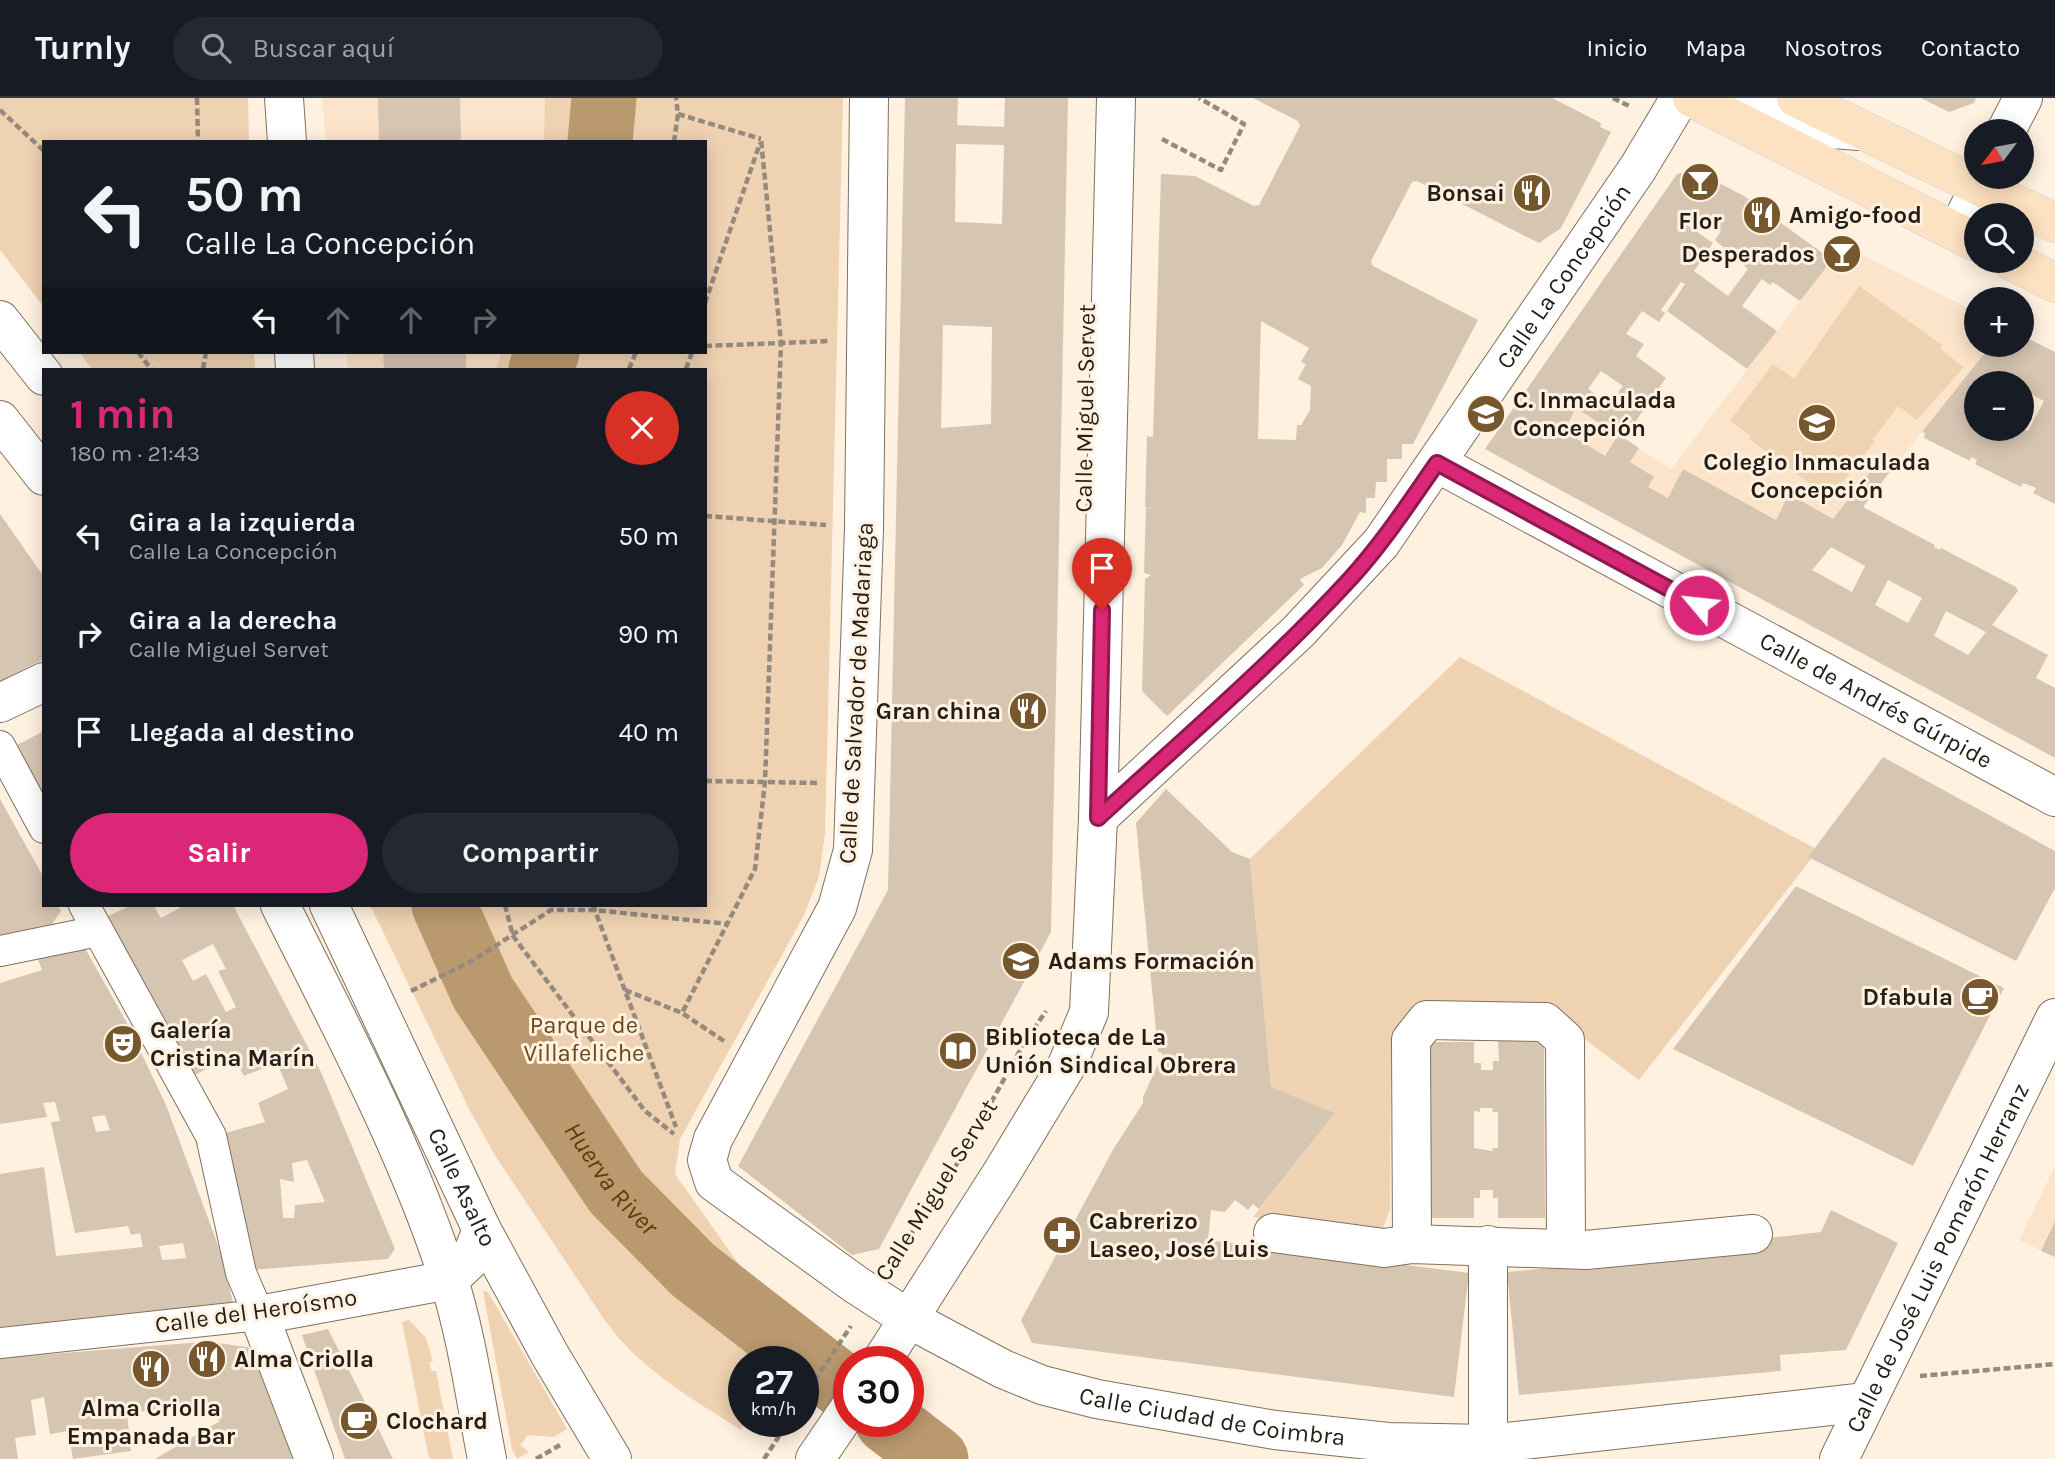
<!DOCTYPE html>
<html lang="es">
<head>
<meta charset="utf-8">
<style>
  body { margin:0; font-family:Karla,sans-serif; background:#242831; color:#f1f3f6; height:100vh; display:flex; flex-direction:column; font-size:26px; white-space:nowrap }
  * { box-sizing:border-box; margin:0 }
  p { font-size:23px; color:#9ea1a6 }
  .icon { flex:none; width:38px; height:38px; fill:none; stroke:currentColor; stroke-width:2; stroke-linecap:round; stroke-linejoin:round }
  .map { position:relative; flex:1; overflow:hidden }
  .sheet { position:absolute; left:42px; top:270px; width:665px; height:539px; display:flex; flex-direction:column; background:#171b24; border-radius:0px; box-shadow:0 4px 18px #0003 }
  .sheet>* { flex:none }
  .hud { position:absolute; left:42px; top:42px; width:665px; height:214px; border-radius:0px; box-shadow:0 4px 18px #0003; background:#171b24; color:#f1f3f6; overflow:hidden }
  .needle { width:46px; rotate:238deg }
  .controls { position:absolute; left:1964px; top:21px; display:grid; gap:14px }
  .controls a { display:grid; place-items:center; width:70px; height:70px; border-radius:50%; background:#171b24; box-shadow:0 4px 18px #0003; font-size:35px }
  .speed { position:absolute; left:728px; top:1248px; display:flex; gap:14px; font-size:35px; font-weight:700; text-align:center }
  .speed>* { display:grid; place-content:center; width:91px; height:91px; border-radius:50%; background:#171b24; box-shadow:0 4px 18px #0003; line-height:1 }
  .speed small { font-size:18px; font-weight:400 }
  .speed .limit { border:10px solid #d22; background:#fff; color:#111 }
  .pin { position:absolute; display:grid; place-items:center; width:60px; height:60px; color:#fff; margin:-72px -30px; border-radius:50% 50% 50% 0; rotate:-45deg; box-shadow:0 0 7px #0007 }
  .pin .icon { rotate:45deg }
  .me { position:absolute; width:77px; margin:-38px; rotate:298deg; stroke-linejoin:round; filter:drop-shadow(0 0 5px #0008) }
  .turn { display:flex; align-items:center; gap:24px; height:147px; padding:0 28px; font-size:32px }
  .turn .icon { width:91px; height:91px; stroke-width:2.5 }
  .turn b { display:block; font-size:49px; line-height:60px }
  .lanes { display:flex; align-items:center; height:66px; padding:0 28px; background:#0003; justify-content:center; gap:35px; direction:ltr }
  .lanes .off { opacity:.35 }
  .round { display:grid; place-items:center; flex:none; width:74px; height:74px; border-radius:37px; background:#242831 }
  .summary { display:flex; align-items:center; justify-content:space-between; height:119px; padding:0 28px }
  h1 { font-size:42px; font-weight:700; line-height:52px; color:#db2777 }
  .primary-button { display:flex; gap:14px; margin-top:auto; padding:14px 28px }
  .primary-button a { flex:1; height:80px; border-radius:42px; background:#db2777; color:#fff; font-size:28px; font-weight:700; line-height:80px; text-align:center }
  .primary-button a+a { background:#242831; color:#f1f3f6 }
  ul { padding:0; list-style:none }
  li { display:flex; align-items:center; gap:21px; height:98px; padding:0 28px }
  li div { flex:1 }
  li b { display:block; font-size:26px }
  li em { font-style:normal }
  header { display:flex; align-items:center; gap:42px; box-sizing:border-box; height:98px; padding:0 35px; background:#171b24; border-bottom:2px solid #363941 }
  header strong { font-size:33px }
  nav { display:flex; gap:38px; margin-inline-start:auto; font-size:24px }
  .search { width:490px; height:63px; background:#242831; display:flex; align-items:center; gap:18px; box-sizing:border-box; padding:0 24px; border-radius:38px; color:#9ea1a6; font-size:26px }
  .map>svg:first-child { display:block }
</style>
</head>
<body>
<header>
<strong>Turnly</strong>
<div class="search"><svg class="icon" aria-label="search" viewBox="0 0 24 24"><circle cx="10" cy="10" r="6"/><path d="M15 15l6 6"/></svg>Buscar aquí</div>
<nav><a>Inicio</a><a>Mapa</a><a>Nosotros</a><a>Contacto</a></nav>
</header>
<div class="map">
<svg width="2055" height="1361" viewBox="0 0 2055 1361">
  <rect width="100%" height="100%" fill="#fff1e0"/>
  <g fill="#fbe4c9">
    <polygon points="322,0 581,0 571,44 326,44"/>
    <polygon points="1843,147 1976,214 1976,247 1991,247 1781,512 1485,351 1533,283 1671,371"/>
    <polygon points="346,254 500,254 496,271 348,271"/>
    <polygon points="2055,1068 2055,1159 2019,1142"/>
  </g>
  <g fill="#eed2b1">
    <polygon points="0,0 248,0 249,44 44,44 44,209 0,152"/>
    <path d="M545,0h298l-18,735 -6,44 -16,40 -123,222 -5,35 121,171 -11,16 -41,1v59h3l-6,9c-50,-32 -100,-60 -135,-108l-110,-165 -26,-46 -100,-206h335v-536h-209l5,-17h204v-210h-161z"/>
    <polygon points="1859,188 1942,247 1940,251 1964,269 1917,322 1898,308 1873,341 1875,343 1830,400 1749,341 1751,338 1730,323 1773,266 1794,281"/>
    <polygon points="79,254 254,254 255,271 92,271"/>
    <polygon points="1460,559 1818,752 1639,982 1537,905 1432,904 1391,953 1390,1112 1381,1135 1253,1119 1335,1015 1271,989 1250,761"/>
    <polygon points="483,1193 488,1194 567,1331 554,1339 528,1337 520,1347 529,1354 517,1361 512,1351"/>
    <polygon points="409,1222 426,1240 433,1263 429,1264 431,1273 436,1273 453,1361 430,1361 428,1356 402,1224"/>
  </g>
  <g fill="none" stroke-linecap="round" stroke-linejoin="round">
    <g stroke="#bb996f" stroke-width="65">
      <polyline points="600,44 604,0"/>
      <polyline points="541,271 547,254"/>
      <path id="s1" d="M444,807l39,88 133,199 77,78 156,121"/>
      <polyline points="887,1323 936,1361"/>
    </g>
  </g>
  <g fill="#d6c5b1" fill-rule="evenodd">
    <polygon points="378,0 460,0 461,44 379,44"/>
    <path d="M905,0h53l-1,27 47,2 1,-29h63l-17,834 -172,317 -27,6 -114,-89 150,-276zM956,46l48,1 -2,79 -47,-2zM943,227l49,2 -1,97 -50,4z"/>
    <path d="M1253,0h299l49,25 -1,4 11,5 -50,96 -22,15 -122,-62 -5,1 -41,79 2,5 105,54 -65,124h-11v15h-15v23h-11l-1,16h-9v15l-6,-1 -18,33 -20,23 -20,10 -2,2 4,5 -137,131 -25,-25 3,-112 6,-4 -7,-2 2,-65 6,1 -7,-2 2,-71 6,1 8,-263 34,2 59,30 5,-1 41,-79 -2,-5zM1261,223l48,27 -8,14 5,2 -8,15 13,7 -1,24 -9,15h-4l-1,15 -38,-1z"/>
    <polygon points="1921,0 1976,0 1974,5 1949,14"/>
    <path d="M1694,72l50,26 88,64 -32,41 -27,-19 -3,3 -8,-6 -20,27 35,25 -30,38 -80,-58 18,-27 -4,-2 -20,28 4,3 -6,9 -17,-11 -16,23 18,10 -8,12 30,22 -42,60 15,10 -9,14 24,15 -6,10 20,11 15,-29 93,51 13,-26 44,25 52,-66 12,9 -34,45 72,38 -1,2 6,3 1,-2 75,39 2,4 -26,34 56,30 -12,23 19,10v70l-570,-309 192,-275zM1693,118l28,15 -6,9 33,29 -20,27 -34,-25 19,-28 -26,-18zM1601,273l22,15 -13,18 -22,-15zM1576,310l42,27 -13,21 -41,-25zM1831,449l34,19 -13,26 -40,-22zM1888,482l34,18 -14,25 -33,-18zM1946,513l40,21 -18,23 -34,-19z"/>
    <path d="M2021,237l34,17v152l-22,-11 3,-5 -13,-5 -2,4 -46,-23 2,-4 -6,-3 -1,4 -46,-23 1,-5 -3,-1 69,-87h30zM1995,278l14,7h12v6l23,12 -16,30 -7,-3 -45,1v-46h15z"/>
    <polygon points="383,254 466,254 466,271 384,271"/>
    <polygon points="0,416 44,479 44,561 0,583"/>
    <polygon points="44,633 44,702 15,648"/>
    <polygon points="1883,659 2055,753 2055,790 2016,863 1808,759"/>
    <polygon points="1166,691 1232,754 1250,761 1271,989 1335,1015 1259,1111 1253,1106 1248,1112 1235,1102 1225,1114 1211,1112 1208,1142 1469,1175 1454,1299 1032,1245 1021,1222 1114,1050 1143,1005 1143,999 1163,955 1158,954 1136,725"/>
    <polygon points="0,701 44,780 44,807 57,807 61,813 50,829 0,841"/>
    <polygon points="1796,788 2004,890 1913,1068 1673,951"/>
    <path d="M132,807h21l8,13 19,-10 -2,-3h55l88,167 74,177 -7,10 -137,11 -26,-137 40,-11 -7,-19 30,-14 -11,-26 -33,13 -11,-21 -38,20 -89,-158zM213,846l13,25 -8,2 18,36 -10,5 -20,-38 -13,7 -11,-21zM307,1062l18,42 -30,3 -1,13h-11l-3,-39 14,3 -2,-19z"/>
    <path d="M81,843l47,84 38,80 56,151 11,47 -233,31v-160l44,-7 12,89 87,-9 -3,-14 -9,2 -3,-9 -53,7 -24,-111 9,-1 -5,-19 -12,1 4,14 -47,7v-141l42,-13 -6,-16zM105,1017l5,15 -14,2 -4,-15zM183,1145l3,15 -24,2 -3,-14z"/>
    <path d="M1498,943l46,1 1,176h-47v-20h-5v-8h-13v8h-6v20h-46v-176h46v21h7v7h12v-9h6zM1480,1010h12l1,4h5v36h-5l-1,3 -18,-3v-37l6,1z"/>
    <polygon points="1831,1112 1898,1145 1846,1252 1780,1257 1781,1273 1519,1297 1507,1174 1769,1149 1769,1140 1821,1134"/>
    <polygon points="2055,1123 2055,1159 2041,1153"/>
    <polygon points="328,1231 377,1328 393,1361 345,1361 302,1237"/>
    <polygon points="190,1245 218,1245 259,1251 298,1361 155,1361 220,1323 197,1308 127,1315 131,1353 73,1361 68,1333 50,1336 44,1299 31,1302 36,1337 15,1340 18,1361 0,1361 0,1260"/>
  </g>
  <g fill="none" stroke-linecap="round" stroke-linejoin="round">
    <g stroke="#80705e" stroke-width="32">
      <g id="pedestrian">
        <polyline points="0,648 44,730"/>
        <polyline points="0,853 98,833"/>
        <polyline points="0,1245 259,1217 241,1175 211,1038 84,807"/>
      </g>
    </g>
    <g stroke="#80705e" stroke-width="40">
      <g id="minor">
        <polyline points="284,0 287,44"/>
        <path id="s2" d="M869,0l-5,430 -11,322 -16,58 -124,231 -6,21 7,22 141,102 54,35 94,50 39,16 55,14 178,31 113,12 100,2 378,-42"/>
        <polyline points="1740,0 1804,29 1859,33"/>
        <polyline points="2006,33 2023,0"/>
        <polyline points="1957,134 1984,79"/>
        <polyline points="294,254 295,271"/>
        <path id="s3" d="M1437,365l618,334"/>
        <polyline points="0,605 44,584"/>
        <path id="s4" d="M1098,720l200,-186 83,-89 257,-375 42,-70"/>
        <polyline points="1273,1135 1384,1150 1412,1146 1586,1152 1753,1136"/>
        <polyline points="1412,1146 1411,942 1427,922 1545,924 1565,942 1566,1150"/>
        <polyline points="1488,1346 1488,1147"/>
        <polyline points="314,1361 259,1217 449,1182 469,1163 482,1132"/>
        <path id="s5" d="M1839,1361l216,-441"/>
      </g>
    </g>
    <g stroke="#80705e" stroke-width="40">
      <g id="secondary">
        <polyline points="0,222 44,278"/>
        <polyline points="0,322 44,378"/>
        <path d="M280,807c60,120 127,245 168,372 19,60 27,121 39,182"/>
        <path id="s6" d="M329,807l153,325 68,125 62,104"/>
        <polyline points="881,1264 1001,1076 1067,967 1089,914 1098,720 1116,0"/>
        <polyline points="815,1361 849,1311"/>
      </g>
    </g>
    <g stroke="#dcdbda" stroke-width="40">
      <g id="primary">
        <polyline points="1692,0 1976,144"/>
        <polyline points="1796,0 2055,125"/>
        <polyline points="2012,163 2055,185"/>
      </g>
    </g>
    <g stroke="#958a7e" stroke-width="4.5" stroke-dasharray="7 3.5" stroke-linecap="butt">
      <polyline points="197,0 198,44"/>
      <polyline points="1613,0 1631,9"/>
      <polyline points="0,12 44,53"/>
      <polyline points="678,16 761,41"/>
      <polyline points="1162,41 1221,72 1244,26 1199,0"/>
      <polyline points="674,44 678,16 676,0"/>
      <polyline points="705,205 760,45"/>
      <polyline points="705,248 830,243"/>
      <polyline points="138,254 151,271"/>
      <polyline points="203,271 206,254"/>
      <polyline points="629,271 636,254"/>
      <polyline points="686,271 692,254"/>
      <polyline points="705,418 826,427"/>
      <polyline points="705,683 820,685"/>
      <polyline points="505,807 513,838 645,1013 674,1036"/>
      <polyline points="593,807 676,1029"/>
      <polyline points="625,892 682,915"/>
      <polyline points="411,893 472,863 551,812 595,812 727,826"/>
      <polyline points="724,943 682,915 755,771 765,684 781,245 761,41"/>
      <polyline points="892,1165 953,1073 1023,947 1046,913"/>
      <polyline points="1920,1278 2055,1266"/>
      <polyline points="803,1300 851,1228"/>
      <polyline points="536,1361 560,1347"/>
      <polyline points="764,1361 789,1323"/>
    </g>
    <use href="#pedestrian" stroke="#fff" stroke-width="30"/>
    <use href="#minor" stroke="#fff" stroke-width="38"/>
    <use href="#secondary" stroke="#fff" stroke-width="38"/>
    <use href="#primary" stroke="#fde2c1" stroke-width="38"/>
  </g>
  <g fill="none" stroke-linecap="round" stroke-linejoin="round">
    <g stroke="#8e194d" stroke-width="18">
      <path id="route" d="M1102,512l-4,208c85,-78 174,-154 252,-239 33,-36 59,-76 87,-116l262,142"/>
    </g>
    <use href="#route" stroke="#db2777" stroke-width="12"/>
  </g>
  <defs>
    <g id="bar-disc" transform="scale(2.0125)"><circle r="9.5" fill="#77572d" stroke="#fff1e0"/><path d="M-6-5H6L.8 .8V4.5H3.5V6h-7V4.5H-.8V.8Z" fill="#fff"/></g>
    <g id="restaurant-disc" transform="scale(2.0125)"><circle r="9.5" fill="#77572d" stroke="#fff1e0"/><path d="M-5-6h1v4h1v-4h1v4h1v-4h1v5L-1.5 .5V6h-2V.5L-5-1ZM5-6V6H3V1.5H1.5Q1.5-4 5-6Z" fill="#fff"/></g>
    <g id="university-disc" transform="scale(2.0125)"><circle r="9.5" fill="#77572d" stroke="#fff1e0"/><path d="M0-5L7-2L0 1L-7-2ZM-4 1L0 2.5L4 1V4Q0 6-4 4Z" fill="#fff"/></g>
    <g id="school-disc" transform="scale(2.0125)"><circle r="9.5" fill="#77572d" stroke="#fff1e0"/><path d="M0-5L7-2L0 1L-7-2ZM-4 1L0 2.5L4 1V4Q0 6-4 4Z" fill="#fff"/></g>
    <g id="cafe-disc" transform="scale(2.0125)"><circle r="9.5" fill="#77572d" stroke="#fff1e0"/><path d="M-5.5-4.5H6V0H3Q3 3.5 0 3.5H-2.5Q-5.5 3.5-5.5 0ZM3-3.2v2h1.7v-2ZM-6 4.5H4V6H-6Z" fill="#fff"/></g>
    <g id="theatre-disc" transform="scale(2.0125)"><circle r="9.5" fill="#77572d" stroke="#fff1e0"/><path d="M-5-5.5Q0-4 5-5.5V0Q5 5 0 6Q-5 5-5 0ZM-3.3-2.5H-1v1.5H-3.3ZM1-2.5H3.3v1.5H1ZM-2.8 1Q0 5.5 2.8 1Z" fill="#fff"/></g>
    <g id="library-disc" transform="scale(2.0125)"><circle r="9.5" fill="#77572d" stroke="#fff1e0"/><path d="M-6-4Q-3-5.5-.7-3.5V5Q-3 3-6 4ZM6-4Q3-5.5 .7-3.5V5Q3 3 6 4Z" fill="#fff"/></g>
    <g id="pharmacy-disc" transform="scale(2.0125)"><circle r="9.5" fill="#77572d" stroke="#fff1e0"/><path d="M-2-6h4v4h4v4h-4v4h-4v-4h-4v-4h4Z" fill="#fff"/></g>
  </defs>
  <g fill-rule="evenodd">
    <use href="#bar-disc" x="1700" y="84"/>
    <use href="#restaurant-disc" x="1532" y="95"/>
    <use href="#restaurant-disc" x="1762" y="117"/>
    <use href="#bar-disc" x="1842" y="156"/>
    <use href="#university-disc" x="1486" y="316"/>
    <use href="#school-disc" x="1817" y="325"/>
    <use href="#restaurant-disc" x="1028" y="613"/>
    <use href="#school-disc" x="1021" y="863"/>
    <use href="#cafe-disc" x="1980" y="899"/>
    <use href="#theatre-disc" x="123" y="946"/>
    <use href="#library-disc" x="958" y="953"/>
    <use href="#pharmacy-disc" x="1062" y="1137"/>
    <use href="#restaurant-disc" x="207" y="1261"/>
    <use href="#restaurant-disc" x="151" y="1271"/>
    <use href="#cafe-disc" x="359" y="1323"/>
  </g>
  <g text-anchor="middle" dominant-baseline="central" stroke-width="6" stroke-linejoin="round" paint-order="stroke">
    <g font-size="24" font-weight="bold" fill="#251e17" stroke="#fff1e0" text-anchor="start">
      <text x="1505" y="95" text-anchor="end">Bonsai</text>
      <text x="1789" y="117">Amigo-food</text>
      <text x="1700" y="123" text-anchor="middle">Flor</text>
      <text x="1815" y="156" text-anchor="end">Desperados</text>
      <text x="1513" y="302">C. Inmaculada<tspan x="1513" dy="28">Concepción</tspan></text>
      <text x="1817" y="364" text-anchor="middle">Colegio Inmaculada<tspan x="1817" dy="28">Concepción</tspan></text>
      <text x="1001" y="613" text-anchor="end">Gran china</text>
      <text x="1048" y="863">Adams Formación</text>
      <text x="1953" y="899" text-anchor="end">Dfabula</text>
      <text x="150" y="932">Galería<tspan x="150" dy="28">Cristina Marín</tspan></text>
      <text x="985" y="939">Biblioteca de La<tspan x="985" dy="28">Unión Sindical Obrera</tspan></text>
      <text x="1089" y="1123">Cabrerizo<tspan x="1089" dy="28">Laseo, José Luis</tspan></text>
      <text x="234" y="1261">Alma Criolla</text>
      <text x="151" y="1310" text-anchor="middle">Alma Criolla<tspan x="151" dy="28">Empanada Bar</tspan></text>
      <text x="386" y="1323">Clochard</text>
    </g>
    <g font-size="24" fill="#251e17" stroke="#fff1e0">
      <text stroke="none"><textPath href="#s4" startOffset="718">Calle La Concepción</textPath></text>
      <text transform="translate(1085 310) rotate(-89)">Calle Miguel Servet</text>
      <text transform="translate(856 595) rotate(-87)">Calle de Salvador de Madariaga</text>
      <text stroke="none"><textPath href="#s3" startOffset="499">Calle de Andrés Gúrpide</textPath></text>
      <text stroke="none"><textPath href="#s6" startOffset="312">Calle Asalto</textPath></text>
      <text transform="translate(936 1092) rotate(-58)">Calle Miguel Servet</text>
      <text stroke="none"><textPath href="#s5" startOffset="224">Calle de José Luis Pomarón Herranz</textPath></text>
      <text transform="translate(256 1213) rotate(-8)">Calle del Heroísmo</text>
      <text stroke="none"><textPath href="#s2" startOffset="1680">Calle Ciudad de Coimbra</textPath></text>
    </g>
    <g font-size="24" fill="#6b4816" stroke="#fff1e0">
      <text x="584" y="927">Parque de<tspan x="584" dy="28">Villafeliche</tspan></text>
    </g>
    <g font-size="26" font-style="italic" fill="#5f3d07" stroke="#fff1e0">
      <text stroke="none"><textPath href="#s1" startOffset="322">Huerva River</textPath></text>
    </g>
  </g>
</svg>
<div class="controls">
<a><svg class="needle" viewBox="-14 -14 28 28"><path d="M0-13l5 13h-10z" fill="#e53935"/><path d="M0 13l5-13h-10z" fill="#9ea1a6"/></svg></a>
<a><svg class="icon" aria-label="search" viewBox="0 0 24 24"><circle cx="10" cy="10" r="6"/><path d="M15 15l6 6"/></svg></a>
<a>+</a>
<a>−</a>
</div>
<div class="speed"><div>27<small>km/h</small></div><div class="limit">30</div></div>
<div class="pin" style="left:1102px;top:512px;background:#d93025"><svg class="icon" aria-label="arrive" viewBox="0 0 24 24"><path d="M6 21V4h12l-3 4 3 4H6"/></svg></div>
<svg class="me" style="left:1699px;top:507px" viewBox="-20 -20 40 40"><circle r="17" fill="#db2777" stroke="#fff" stroke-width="3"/><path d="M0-11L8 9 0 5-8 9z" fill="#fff"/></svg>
<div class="hud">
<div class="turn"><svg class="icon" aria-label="left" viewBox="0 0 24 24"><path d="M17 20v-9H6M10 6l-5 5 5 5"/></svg><div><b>50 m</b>Calle La Concepción</div></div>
<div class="lanes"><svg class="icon" aria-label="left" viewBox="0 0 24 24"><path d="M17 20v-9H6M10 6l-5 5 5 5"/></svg><svg class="icon off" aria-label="ahead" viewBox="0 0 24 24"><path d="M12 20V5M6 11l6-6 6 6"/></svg><svg class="icon off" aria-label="ahead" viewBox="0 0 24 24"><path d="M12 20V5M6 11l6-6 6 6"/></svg><svg class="icon off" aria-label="right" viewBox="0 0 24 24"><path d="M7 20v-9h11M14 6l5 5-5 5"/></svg></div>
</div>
<section class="sheet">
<div class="summary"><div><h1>1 min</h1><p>180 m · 21:43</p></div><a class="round" style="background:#d93025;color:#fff"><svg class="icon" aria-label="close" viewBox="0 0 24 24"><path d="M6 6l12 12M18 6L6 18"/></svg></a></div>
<ul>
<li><svg class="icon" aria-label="left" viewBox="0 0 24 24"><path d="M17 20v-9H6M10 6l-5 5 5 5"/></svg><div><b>Gira a la izquierda</b><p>Calle La Concepción</p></div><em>50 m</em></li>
<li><svg class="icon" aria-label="right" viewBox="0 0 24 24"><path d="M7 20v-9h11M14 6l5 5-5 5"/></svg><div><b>Gira a la derecha</b><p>Calle Miguel Servet</p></div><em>90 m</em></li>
<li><svg class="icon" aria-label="arrive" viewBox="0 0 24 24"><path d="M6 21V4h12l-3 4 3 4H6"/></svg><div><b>Llegada al destino</b></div><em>40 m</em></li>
</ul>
<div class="primary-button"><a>Salir</a><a>Compartir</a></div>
</section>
</div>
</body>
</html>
